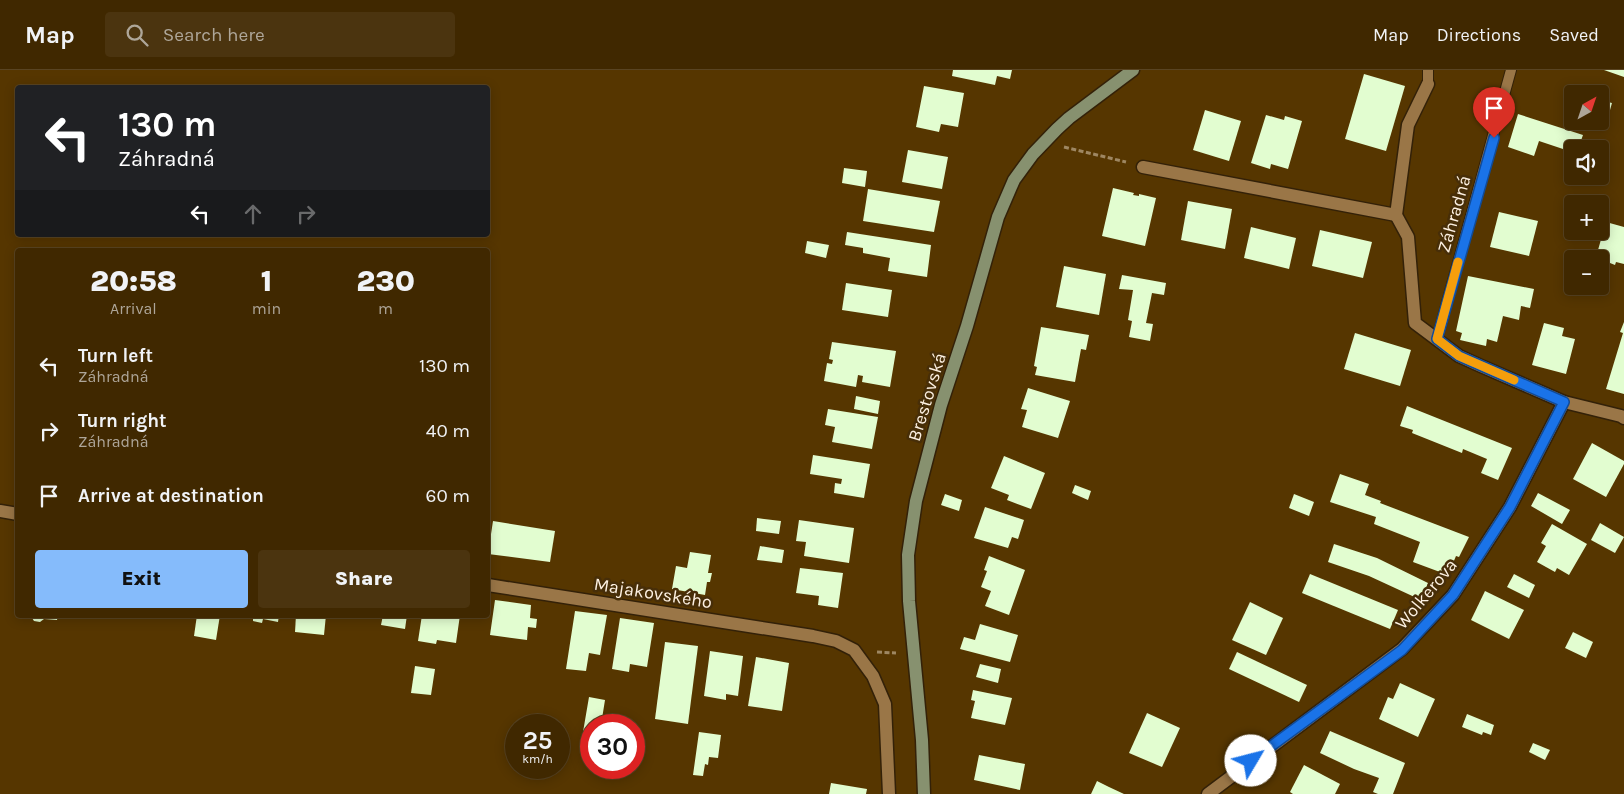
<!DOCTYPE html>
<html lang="en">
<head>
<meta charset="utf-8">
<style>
  body { margin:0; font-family:Karla,sans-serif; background:#4b340f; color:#f1f3f6; height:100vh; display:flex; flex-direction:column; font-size:19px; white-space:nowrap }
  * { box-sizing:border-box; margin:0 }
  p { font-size:16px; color:#aea699 }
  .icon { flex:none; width:28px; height:28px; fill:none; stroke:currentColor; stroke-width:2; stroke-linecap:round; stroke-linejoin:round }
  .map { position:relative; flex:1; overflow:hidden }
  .details { position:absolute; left:15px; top:178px; width:475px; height:370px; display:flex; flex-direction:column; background:#402800; border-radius:5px; box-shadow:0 2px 12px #0003,0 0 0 1px #594422 }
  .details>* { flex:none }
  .guide { position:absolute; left:15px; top:15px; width:475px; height:152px; border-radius:5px; box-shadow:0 2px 12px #0003,0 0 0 1px #594422; background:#202124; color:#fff; overflow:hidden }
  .needle { width:32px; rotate:40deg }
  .controls { position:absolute; left:1564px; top:15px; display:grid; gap:10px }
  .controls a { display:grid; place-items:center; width:45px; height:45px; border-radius:5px; background:#402800; box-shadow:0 2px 12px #0003,0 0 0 1px #594422; font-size:25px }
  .speed { position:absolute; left:505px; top:644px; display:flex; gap:10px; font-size:25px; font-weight:700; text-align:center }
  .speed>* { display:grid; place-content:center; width:65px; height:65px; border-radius:50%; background:#402800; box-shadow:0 2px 12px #0003,0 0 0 1px #594422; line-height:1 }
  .speed small { font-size:12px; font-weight:400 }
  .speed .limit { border:8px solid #d22; background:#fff; color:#111 }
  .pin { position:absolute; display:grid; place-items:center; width:42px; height:42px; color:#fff; margin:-51px -21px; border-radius:50% 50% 50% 0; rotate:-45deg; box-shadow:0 0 5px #0007 }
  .pin .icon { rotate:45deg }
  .me { position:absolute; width:55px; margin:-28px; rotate:53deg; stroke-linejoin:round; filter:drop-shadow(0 0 4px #0008) }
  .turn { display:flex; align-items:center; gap:18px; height:105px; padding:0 20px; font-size:22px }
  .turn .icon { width:65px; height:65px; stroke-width:2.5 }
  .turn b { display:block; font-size:35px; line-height:42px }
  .lanes { display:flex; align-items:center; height:48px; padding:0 20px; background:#0003; justify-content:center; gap:25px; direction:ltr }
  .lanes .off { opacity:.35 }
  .eta { display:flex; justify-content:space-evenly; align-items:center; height:85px; text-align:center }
  .eta b { font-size:30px; font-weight:800; line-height:35px }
  .action { display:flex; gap:10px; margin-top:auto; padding:10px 20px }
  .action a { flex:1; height:58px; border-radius:5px; background:#85bbfb; color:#111; font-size:20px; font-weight:800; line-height:58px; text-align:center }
  .action a+a { background:#4b340f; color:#f1f3f6 }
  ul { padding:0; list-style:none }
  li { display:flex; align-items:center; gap:15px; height:65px; padding:0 20px }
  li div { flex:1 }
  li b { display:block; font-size:19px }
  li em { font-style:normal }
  header { display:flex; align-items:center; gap:30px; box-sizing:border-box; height:70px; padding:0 25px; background:#402800; border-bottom:1px solid #594422 }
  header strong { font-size:24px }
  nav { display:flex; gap:28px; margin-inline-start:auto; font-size:18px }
  .search { width:350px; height:45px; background:#4b340f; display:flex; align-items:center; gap:12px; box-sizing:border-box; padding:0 18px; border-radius:5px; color:#aea699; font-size:19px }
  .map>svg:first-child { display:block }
</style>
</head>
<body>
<header>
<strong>Map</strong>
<div class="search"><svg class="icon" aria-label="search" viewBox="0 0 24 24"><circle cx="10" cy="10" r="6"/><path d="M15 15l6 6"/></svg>Search here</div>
<nav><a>Map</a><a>Directions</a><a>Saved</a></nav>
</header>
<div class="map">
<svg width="1624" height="724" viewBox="0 0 1624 724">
  <rect width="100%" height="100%" fill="#563600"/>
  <g fill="#e2fdd0">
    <polygon points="953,0 1012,0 1010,9 997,6 995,15 952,6"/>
    <polygon points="1604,0 1624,0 1624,7"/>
    <polygon points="1364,4 1405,16 1386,81 1345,69"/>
    <polygon points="924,16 964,23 958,57 941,54 939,62 916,57"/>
    <polygon points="1600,30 1612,33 1608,47 1600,45"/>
    <polygon points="1205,40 1241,51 1229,91 1193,80"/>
    <polygon points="1518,44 1583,65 1578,79 1572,79 1572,82 1539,71 1534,86 1508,77"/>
    <polygon points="1266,45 1284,50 1285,46 1302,51 1288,99 1271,94 1270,99 1251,93"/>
    <polygon points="908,80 948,87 942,119 902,112"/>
    <polygon points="844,98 867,101 865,117 842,113"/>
    <polygon points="1113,118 1134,123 1133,125 1139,126 1139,124 1156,128 1145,176 1102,166"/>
    <polygon points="868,119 940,131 934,162 863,151"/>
    <polygon points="1188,131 1232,139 1225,179 1181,170"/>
    <polygon points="1499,142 1538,151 1529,186 1490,177"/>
    <polygon points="1606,152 1624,157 1624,194 1616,192 1615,195 1610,193 1610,191 1596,187"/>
    <polygon points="1251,157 1296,168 1289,199 1244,188"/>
    <polygon points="1320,160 1372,172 1363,208 1312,196"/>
    <polygon points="847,162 931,175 927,207 888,201 890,188 863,183 863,178 845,175"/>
    <polygon points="807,171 829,175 826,188 805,183"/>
    <polygon points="1064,196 1106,204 1099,245 1056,237"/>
    <polygon points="1122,205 1166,213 1164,225 1152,223 1146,253 1153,254 1150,271 1129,267 1132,251 1128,250 1133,220 1119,219"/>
    <polygon points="1468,206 1534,219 1530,238 1521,236 1519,250 1503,246 1497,272 1487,269 1486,276 1460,270 1462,263 1456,261"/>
    <polygon points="846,213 892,220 888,247 842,240"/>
    <polygon points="1624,252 1624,324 1606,319 1623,263 1620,262"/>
    <polygon points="1544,253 1564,258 1562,266 1575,269 1566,304 1532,295"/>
    <polygon points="1041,257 1089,265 1086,280 1081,279 1075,312 1035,305 1037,297 1034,296"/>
    <polygon points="1355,263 1411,280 1400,316 1344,299"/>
    <polygon points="832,272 896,281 890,317 862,312 863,306 858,305 856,317 824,311 827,293 832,294 833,290 829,289"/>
    <polygon points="1028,318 1070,331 1058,368 1022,357 1027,340 1021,339"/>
    <polygon points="856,326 880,331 878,344 854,339"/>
    <polygon points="1407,336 1512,378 1498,410 1481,403 1487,389 1463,379 1462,383 1412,363 1413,360 1400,356"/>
    <polygon points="828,339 878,347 872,379 832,372 835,357 825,355"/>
    <polygon points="1592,373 1624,391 1624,394 1606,427 1573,409"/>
    <polygon points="813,385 870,394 864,428 834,423 835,413 841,414 842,409 810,404"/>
    <polygon points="1004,386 1045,403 1031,439 1007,430 1009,425 991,418"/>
    <polygon points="1340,404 1369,414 1365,425 1381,431 1380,433 1469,467 1459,487 1456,486 1448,505 1413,492 1420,472 1374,454 1376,447 1330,432"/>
    <polygon points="1075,415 1091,421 1088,430 1072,423"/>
    <polygon points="1538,423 1570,440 1562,454 1531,436"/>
    <polygon points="945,424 962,430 959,441 941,435"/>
    <polygon points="1294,424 1314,432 1309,446 1289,438"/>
    <polygon points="985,437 1024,450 1018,469 1012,467 1008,478 974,468"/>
    <polygon points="757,448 781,451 779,464 756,461"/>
    <polygon points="799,450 854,458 849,493 804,486 806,472 796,471"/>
    <polygon points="493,451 555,461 550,492 488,484"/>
    <polygon points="1600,453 1624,467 1615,483 1591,470"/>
    <polygon points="1552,454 1587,474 1569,505 1557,498 1555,502 1537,492 1546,476 1541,473"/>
    <polygon points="1334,474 1377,488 1428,513 1421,530 1369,506 1328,492"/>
    <polygon points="760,476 784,480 782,493 757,490"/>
    <polygon points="690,482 711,485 708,503 712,503 710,512 707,512 705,525 672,519 676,496 687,498"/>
    <polygon points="989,486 1025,500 1009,545 985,536 991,521 981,517 987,501 984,500"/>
    <polygon points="800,498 843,503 838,538 818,535 819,526 796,523"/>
    <polygon points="1310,504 1398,540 1390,559 1302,523"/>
    <polygon points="1514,504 1535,515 1529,528 1507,517"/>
    <polygon points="1485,521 1524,540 1509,569 1471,550"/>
    <polygon points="495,530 531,535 530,548 537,549 536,558 528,557 527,570 490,565"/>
    <polygon points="1250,532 1283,548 1266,585 1232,570"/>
    <polygon points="575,541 607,545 600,585 589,583 586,601 566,599"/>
    <polygon points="30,545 58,545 57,550 44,549 40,552 34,551"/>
    <polygon points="197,545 220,545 216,570 194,566"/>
    <polygon points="240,545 279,545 278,552 263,549 262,553 253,551 253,548"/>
    <polygon points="296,545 326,545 324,565 295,562"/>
    <polygon points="358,545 371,545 370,548"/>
    <polygon points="383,545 407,545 405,559 381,555"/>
    <polygon points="422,545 460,545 456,573 437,570 436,574 418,571"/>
    <polygon points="620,548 654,553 647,597 630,594 629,602 612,599"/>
    <polygon points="980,554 1018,565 1010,592 960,579 964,567 975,570"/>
    <polygon points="1573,562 1593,572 1586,588 1565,578"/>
    <polygon points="665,572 698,576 688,654 655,649"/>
    <polygon points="710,581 743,586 738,626 726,624 726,630 704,626"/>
    <polygon points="1237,582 1307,615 1299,632 1229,599"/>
    <polygon points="756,587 789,593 782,641 748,636"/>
    <polygon points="980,594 1001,599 998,613 976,607"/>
    <polygon points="415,596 435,599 431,625 411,623"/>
    <polygon points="1400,613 1435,629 1418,667 1379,649 1388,627 1393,629"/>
    <polygon points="973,620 1012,628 1005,655 971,648 975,631 971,630"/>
    <polygon points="589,627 605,630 601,655 591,655 591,663 583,662"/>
    <polygon points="1147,643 1180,658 1162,697 1129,683"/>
    <polygon points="1467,644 1494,655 1491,665 1483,662 1482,665 1462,657"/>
    <polygon points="1330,661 1405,693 1393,724 1378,724 1373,722 1379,708 1354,699 1320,683"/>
    <polygon points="699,662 721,665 718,688 709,687 708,695 705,694 703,706 693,705"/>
    <polygon points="1533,673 1550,680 1545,690 1529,682"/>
    <polygon points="979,685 1025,694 1020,720 974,710"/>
    <polygon points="1304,695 1340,714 1335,724 1293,724 1290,722"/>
    <polygon points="1097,711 1109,717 1124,724 1091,724"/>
    <polygon points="831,713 867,719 866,724 829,724"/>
  </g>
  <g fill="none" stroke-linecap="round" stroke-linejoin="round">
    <g stroke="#332108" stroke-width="12">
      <g id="lane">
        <polyline points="1428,14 1428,0"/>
        <polyline points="1437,269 1511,0"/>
      </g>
    </g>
    <g stroke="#332108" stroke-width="15">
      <g id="street">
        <polyline points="1428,14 1408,55 1396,145 1408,167 1415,253 1459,286 1481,296 1564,332 1621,346 1624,348"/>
        <polyline points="1143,97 1396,145"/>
        <polyline points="0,441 18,444"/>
        <polyline points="488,515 813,566 836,571 854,580 873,606 885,634 889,724"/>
        <polyline points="1208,724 1402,579 1453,525 1510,437 1564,332"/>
      </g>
    </g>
    <g stroke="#332108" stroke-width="15">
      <polyline id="secondary" points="924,724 922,670 909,531 908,485 916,431 941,335 967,256 998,147 1014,110 1033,84 1057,59 1069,48 1133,0"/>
    </g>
    <g stroke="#9e8762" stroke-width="3" stroke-dasharray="5 2.5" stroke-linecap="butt">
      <polyline points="1064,77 1126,92"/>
      <polyline points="877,582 896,583"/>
    </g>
    <use href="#lane" stroke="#9a7647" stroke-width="10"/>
    <use href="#street" stroke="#9a7647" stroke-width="12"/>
    <use href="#secondary" stroke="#87916f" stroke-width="12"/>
  </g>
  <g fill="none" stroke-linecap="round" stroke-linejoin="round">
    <g stroke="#114b97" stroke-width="12">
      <polyline id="route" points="1251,691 1402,580 1453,525 1510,437 1564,332 1459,286 1437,269 1494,68"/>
    </g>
    <use href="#route" stroke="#1a73e8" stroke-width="9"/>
    <polyline stroke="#f59e0b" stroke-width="9" points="1458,192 1437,269 1459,286 1514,310"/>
  </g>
  <g text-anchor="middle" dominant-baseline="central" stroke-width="5" stroke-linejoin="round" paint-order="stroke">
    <g font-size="18" fill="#fdf1e2" stroke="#472e08">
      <text transform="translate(1454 144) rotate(-74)">Záhradná</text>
      <text transform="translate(927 327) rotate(-73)">Brestovská</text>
      <text transform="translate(653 523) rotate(9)">Majakovského</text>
      <text transform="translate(1426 524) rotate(-50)">Wolkerova</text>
    </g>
  </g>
</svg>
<div class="controls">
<a><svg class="needle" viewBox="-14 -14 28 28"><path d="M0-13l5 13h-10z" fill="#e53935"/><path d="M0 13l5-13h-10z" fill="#aea699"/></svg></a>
<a><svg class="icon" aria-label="sound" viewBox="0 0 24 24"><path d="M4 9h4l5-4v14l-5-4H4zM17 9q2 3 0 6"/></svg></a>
<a>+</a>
<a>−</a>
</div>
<div class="speed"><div>25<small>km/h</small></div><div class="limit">30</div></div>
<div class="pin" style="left:1494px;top:68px;background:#d93025"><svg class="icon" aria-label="arrive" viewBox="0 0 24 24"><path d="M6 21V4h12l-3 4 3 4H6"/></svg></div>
<svg class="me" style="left:1251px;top:691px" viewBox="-20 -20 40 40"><circle r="19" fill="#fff"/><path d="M0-13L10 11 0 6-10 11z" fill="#1a73e8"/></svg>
<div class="guide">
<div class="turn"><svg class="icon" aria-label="left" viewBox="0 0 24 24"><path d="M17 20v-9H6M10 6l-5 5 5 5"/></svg><div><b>130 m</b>Záhradná</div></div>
<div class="lanes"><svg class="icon" aria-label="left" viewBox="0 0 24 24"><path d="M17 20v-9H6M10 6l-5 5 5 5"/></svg><svg class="icon off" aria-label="ahead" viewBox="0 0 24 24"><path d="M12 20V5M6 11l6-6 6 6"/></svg><svg class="icon off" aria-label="right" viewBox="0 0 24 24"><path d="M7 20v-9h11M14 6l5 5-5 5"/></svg></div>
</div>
<section class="details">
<div class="eta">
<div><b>20:58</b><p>Arrival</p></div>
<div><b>1</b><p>min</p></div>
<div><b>230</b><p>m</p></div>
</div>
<ul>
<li><svg class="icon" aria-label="left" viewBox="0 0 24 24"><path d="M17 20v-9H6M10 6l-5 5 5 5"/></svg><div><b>Turn left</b><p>Záhradná</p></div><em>130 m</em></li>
<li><svg class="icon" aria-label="right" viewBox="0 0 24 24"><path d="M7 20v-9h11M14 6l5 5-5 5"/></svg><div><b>Turn right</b><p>Záhradná</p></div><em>40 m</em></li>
<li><svg class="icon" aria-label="arrive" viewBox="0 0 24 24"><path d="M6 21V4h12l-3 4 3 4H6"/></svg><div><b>Arrive at destination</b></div><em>60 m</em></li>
</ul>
<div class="action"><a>Exit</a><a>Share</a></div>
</section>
</div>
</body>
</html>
